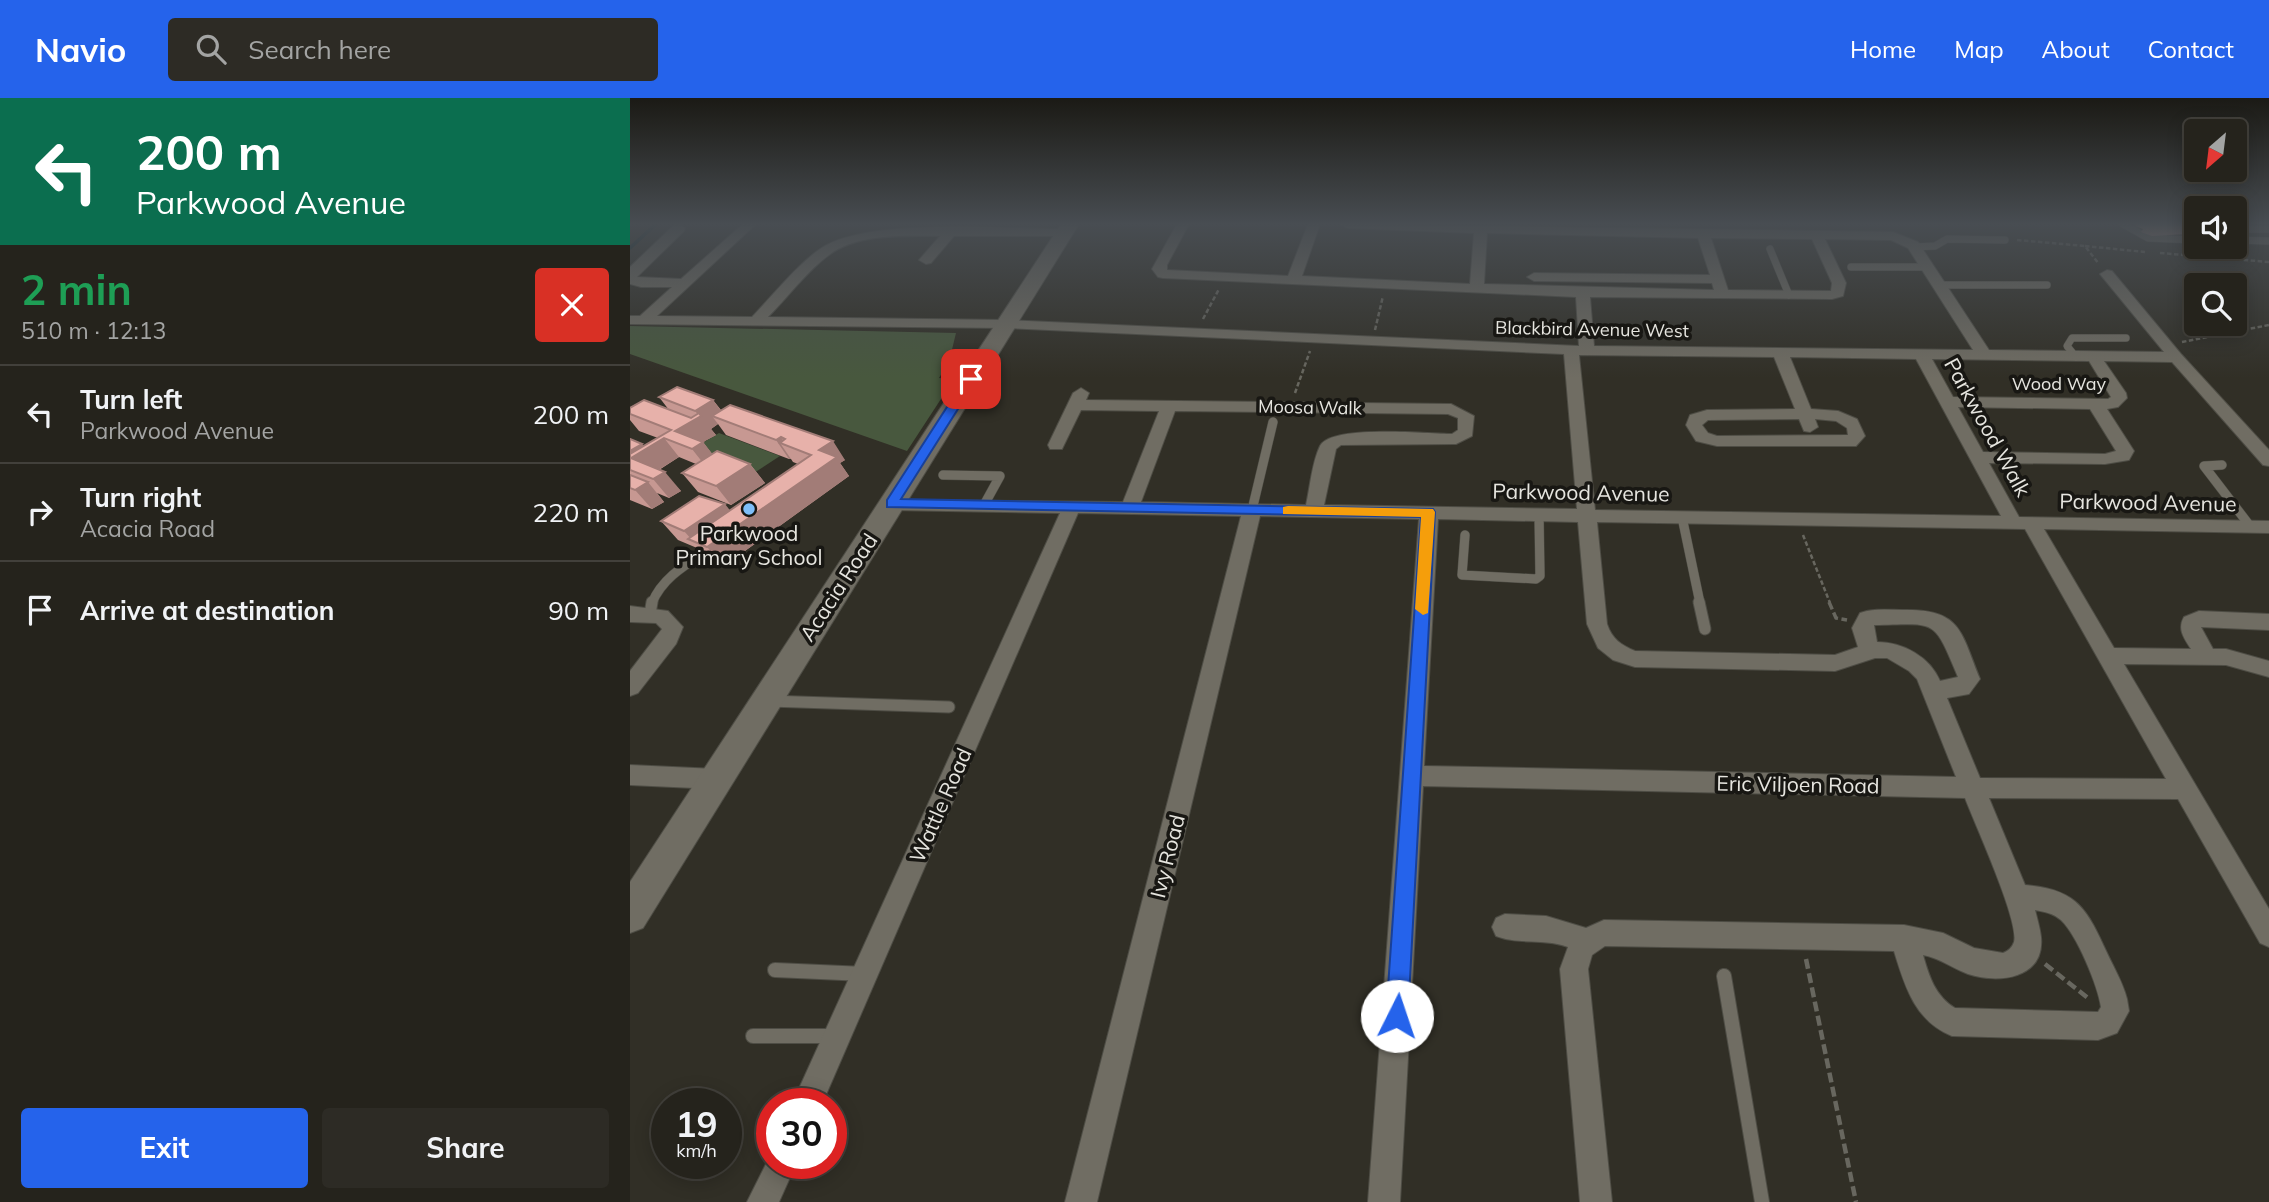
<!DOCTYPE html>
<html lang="en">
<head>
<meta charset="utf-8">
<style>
  body { margin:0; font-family:Mulish,sans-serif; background:#2d2b25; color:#f1f3f6; height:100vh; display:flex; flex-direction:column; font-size:26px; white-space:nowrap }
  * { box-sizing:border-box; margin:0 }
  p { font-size:23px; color:#a3a4a3 }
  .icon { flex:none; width:38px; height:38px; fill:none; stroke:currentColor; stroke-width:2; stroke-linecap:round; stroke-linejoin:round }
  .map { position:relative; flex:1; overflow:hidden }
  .drawer { display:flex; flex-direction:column; background:#25231c; width:630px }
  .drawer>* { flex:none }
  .guide { background:#0b6e4f; color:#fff; overflow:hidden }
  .needle { width:46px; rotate:208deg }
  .tools { position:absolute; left:1554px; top:21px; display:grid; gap:14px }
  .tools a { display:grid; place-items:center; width:63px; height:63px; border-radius:7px; background:#25231c; box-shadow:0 4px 18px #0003,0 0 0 2px #42403b; font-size:35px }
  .speed { position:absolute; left:21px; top:990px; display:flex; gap:14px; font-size:35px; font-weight:700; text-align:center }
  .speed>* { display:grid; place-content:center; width:91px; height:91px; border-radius:50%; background:#25231c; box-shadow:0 4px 18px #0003,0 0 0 2px #42403b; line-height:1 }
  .speed small { font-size:18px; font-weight:400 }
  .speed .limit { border:10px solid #d22; background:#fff; color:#111 }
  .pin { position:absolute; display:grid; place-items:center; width:60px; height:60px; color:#fff; margin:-30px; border-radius:14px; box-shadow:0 4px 10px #0006 }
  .me { position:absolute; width:77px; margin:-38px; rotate:4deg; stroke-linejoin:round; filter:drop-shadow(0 0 5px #0008) }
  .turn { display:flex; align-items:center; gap:24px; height:147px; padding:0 21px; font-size:32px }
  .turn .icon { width:91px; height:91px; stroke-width:2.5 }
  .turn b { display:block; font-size:49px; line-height:60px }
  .round { display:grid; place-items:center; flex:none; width:74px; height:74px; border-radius:7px; background:#2d2b25 }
  .summary { display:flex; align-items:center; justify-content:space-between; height:119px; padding:0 21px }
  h1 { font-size:42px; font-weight:700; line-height:52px; color:#1e9e55 }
  .button { display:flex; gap:14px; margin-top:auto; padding:14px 21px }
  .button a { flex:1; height:80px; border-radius:7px; background:#2563eb; color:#fff; font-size:28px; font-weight:700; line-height:80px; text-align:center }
  .button a+a { background:#2d2b25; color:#f1f3f6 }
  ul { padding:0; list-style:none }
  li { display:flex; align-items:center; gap:21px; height:98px; padding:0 21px; border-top:2px solid #42403b }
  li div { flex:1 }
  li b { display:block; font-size:26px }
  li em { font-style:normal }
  header { display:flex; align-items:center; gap:42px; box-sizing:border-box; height:98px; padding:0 35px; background:#2563eb; color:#fff }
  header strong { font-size:33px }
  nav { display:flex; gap:38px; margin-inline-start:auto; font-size:24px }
  .search { width:490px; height:63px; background:#2d2b25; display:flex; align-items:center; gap:18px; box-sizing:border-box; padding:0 24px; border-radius:7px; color:#a3a4a3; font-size:26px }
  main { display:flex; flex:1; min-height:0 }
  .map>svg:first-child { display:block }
</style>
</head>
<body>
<header>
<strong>Navio</strong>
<div class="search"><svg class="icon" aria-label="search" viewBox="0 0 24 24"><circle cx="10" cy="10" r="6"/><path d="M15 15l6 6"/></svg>Search here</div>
<nav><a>Home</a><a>Map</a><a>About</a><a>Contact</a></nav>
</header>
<main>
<section class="drawer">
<div class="guide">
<div class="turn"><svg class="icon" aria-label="left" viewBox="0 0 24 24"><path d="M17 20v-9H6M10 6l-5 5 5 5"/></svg><div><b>200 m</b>Parkwood Avenue</div></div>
</div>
<div class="summary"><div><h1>2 min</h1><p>510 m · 12:13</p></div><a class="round" style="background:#d93025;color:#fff"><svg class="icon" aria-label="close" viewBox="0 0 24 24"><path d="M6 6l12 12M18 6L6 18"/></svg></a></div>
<ul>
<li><svg class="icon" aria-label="left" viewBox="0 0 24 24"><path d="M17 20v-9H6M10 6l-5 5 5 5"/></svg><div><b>Turn left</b><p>Parkwood Avenue</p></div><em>200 m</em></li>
<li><svg class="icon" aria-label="right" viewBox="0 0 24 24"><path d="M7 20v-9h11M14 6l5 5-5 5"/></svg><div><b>Turn right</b><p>Acacia Road</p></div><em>220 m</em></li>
<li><svg class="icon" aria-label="arrive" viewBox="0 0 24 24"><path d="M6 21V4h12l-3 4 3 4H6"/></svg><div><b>Arrive at destination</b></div><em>90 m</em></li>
</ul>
<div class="button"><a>Exit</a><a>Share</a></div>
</section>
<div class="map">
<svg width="1639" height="1104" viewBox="0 0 1639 1104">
  <rect width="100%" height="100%" fill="#312f26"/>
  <g fill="#48583e">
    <polygon points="0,228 326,235 319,264 309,280 324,281 277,353 0,256"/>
    <polygon points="89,335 150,358 124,375 64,350"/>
  </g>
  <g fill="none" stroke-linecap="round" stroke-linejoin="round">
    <polyline stroke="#022227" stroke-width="3.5" points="0,150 26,126"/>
    <g stroke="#4e4d45" stroke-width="8">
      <g id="lane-far3">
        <polyline points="1493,126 1518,140 1566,142"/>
        <polyline points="1605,131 1639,131"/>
        <polyline points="1605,142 1639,143"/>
        <polyline points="1284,149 1305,148 1317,141 1375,142"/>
        <polyline points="1140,151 1159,197"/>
        <polyline points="1221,169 1298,169"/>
        <polyline points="1309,187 1417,187"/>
        <polyline points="1446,259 1437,248 1442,240 1496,240"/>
      </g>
    </g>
    <g stroke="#4e4d45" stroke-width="10">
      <g id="lane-far2">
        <polyline points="1592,367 1574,368 1620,428"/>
        <polyline points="313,377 370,378 354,407"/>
        <polyline points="622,412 643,324"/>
        <polyline points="1052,419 1070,505"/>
        <polyline points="835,437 832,477 906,481 910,478 909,417"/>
        <path d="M22,505c11,-27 37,-40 61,-56"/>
      </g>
    </g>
    <g stroke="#4e4d45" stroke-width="13">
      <g id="lane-far1">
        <polyline points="1069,504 1075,531"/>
        <polyline points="20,516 22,504"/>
        <polyline points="139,603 319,609"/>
      </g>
    </g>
    <g stroke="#4e4d45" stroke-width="16">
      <g id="lane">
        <polyline points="145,872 235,876"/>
        <polyline points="1094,878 1132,1104"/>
        <polyline points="123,938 204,938"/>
      </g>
    </g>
    <g stroke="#4e4d45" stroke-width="2">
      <g id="street">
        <path d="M49,126l6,4 -1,3 -47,46 44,2 62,-55h13l-99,92 95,1c19,-20 46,-53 68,-68 46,-32 185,-20 243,-20l6,4 -1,3h-114l-23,27 -5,1 -7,-4 21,-24c-34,0 -82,-3 -111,19 -21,15 -42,43 -61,62l239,3 572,26 -3,-49 -413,-19 -5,-1 -6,-8 25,-45h12l-22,41v5l121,6 20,-52h12l-18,52 168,8 4,-51 -127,-5 -6,-4 552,8 25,10 71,108 175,2 -64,-78 7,-4 5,1 69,83 88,96v16l-6,-1 -91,-103 -68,-1 22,32 1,5 -9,9 -11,2 27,42 -5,9 -24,4 -116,-1 30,54 250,4v12l-225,-4 70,119 77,1c-7,-11 -14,-20 -7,-32l15,-6 70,3v16l-68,-3 12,22h13l43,12v16l-43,-12 -102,-1 145,245v38l-9,-4 -82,-144 -189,-1 36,87c52,4 62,24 82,68 7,15 16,30 20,46l2,12 -12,22 -19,7 -146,-4c-37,-15 -47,-49 -58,-85l-289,-5 -13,9 -4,14 24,233h-32l-20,-233 8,-22c-23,-9 -50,-2 -72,-11l-4,-9 4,-9 9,-4 41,2 40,12 18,-8 300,5 39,8 31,15 29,5c5,-2 9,-5 11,-11 6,-20 -40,-120 -49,-144l-542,-12 -23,416h-32l51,-683 -159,-3 -163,686h-32l176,-686 -163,-3 -256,591h-30l268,-591 -169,-3 -9,-6 3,-4 238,2 36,-91 -78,-1 -19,39h-12l-2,-4 25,-52 8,-5 8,5 -3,7 365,4 23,12 -2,20 -16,8 -115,1 -5,4 -12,56 253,4 -13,-155 -557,-26 -377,-4v-8h10l32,-29h-31l-11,-3v-17l44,-42zM857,135l211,5 12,37 -176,-2 -7,4 7,4 178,2 2,7 -230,-6zM1081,140l101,1 20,44 -1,8 -103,-1zM1195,141l66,1 17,8 65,102 -379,-4 -4,-49 242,2 11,-3 3,-13zM949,257l195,2 21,52 -88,1 -17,5 -4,10 10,16 21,5h139l9,-10 -8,-17 -19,-8 -27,-2 -21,-52 126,2 85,157 -406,-6zM1302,261l157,2 22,36 -3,2 -155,-2zM1328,309l132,2 26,42 -11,3 -122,-2zM545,313l273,3 10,4v12l-6,4c-24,0 -121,-10 -132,12 -8,16 -10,41 -14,59l-165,-3zM1169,321l5,12 6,1 8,-5 -3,-8 21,2 11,7 1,7 -131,1 -9,-3 -6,-8 6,-5zM808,421l140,3 9,102 11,24 15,12 22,7 200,4 40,-13h12l22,13 8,8 39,98 -532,-11zM967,424l428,7 141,250 -186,-1 -33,-80 22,-4 11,-15c-19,-46 -18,-70 -76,-69 -15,0 -30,-2 -44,3l-8,15 6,19 -23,8 -200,-4c-14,-6 -23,-12 -28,-27zM1244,527c63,-1 59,-8 84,52l-18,4c-10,-24 -37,-39 -63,-39zM1405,812c10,2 18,3 26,10 16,15 37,66 40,87l-3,5 -143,-4c-20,-12 -26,-32 -32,-53 17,3 29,13 45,19 30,10 77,5 73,-37 -1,-9 -4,-19 -6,-27z"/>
        <polygon points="0,508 38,513 53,529 46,546 8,595 0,598 0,573 32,531 26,525 0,524"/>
        <polygon points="0,667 86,671 94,674 98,681 94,688 86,691 0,687"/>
        <polygon points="142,1054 142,1066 166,1066 149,1104 117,1104"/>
      </g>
    </g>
    <g stroke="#4e4d45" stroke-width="2">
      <polygon id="secondary" points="431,126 449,126 13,830 0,835 0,784"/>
    </g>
    <g stroke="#68675f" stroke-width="2.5" stroke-dasharray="4.5 2.5" stroke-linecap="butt">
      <polyline points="1387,142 1455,148 1469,166"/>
      <polyline points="1455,148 1515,154"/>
      <polyline points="1530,155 1639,164"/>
      <polyline points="573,221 589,191"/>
      <polyline points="745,232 753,198"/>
      <polyline points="1552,244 1639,227"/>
      <polyline points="665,295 680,253"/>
      <polyline points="1173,437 1200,505"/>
    </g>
    <polyline stroke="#68675f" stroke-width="3.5" stroke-dasharray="8 3.5" stroke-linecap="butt" points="1199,504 1206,520 1217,522"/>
    <g stroke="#68675f" stroke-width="4.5" stroke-dasharray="10 4.5" stroke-linecap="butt">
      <polyline points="1176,861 1226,1104"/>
      <polyline points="1415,866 1458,900"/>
    </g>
    <use href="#lane-far3" stroke="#706d63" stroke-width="7"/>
    <use href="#lane-far2" stroke="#706d63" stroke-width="9"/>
    <use href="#lane-far1" stroke="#706d63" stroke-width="11"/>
    <use href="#lane" stroke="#706d63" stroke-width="14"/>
    <use href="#street" fill="#706d63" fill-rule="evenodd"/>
    <use href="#secondary" fill="#706d63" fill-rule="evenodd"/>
  </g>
  <g fill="#c79892">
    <polygon points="1506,126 1564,126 1558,136 1522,138 1511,134 1513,131 1505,128"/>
    <polygon points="29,299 83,302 91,312 215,362 210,365 219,378 94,468 75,460 67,450 48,442 31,423 100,412 168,366 163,364 161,361 159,361 96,337 88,326 81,331 86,337 73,344 82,356 120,366 135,385 101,407 68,394 52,375 66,366 49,359 29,372 51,393 39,400 27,395 34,404 22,411 0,402 0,341 14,348 28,340 9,333 0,322 0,310 39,312"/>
  </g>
  <g fill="#a27c77">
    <polygon points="83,302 97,321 82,318 88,326 81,331 86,337 73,344 88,363 77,370 62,351 45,333 70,319 65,313"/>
    <polygon points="151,339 156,347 150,345 161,361 159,361 146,342"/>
    <polygon points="34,340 49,359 17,379 0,360 0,353 12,346 16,351"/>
    <polygon points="203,343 215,362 210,365 219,378 94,468 77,449 189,352"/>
    <polygon points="120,366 135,385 101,407 86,388"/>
    <polygon points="35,374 51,393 39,400 23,381"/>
    <polygon points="18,384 34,404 22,411 5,392"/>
    <polygon points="95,406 110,425 62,442 54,433"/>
  </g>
  <g fill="#e7b1aa" stroke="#a27c77" stroke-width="2">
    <polygon points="47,289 83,302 65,313 29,299"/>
    <polygon points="14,302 61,320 69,315 71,318 45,333 73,344 62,351 34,340 1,360 35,374 23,381 0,372 0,356 41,332 0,316 0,310"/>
    <polygon points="100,307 203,343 189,352 207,359 77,449 58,441 181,357 150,345 155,341 151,339 146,342 82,318"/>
    <polygon points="0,341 12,346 0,353"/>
    <polygon points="87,353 120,366 86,388 52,375"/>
    <polygon points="0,377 18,384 5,392 0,390"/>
    <polygon points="69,398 95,406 54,433 31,423"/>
  </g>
  <linearGradient id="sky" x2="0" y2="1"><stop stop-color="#1b1a15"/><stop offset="0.45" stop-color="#484d52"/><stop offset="1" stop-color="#484d52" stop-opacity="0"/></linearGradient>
  <rect width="1639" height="280" fill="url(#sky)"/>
  <polygon fill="#2563eb" stroke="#184099" stroke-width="2" points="341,277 347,281 271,401 803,411 805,414 778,918 775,925 767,928 759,925 756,918 791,419 257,409 257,402 335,281"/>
  <polygon fill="#f59e0b" points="658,408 803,411 805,414 798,515 793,517 785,511 791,419 653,416 653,409"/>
  <circle fill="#7ebef9" stroke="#181713" stroke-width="2.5" cx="119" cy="411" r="7"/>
  <g text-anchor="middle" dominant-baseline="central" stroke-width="7" stroke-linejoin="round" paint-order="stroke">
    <g font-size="18" fill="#e6e5df" stroke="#181713">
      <text transform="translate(962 231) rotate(1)">Blackbird Avenue West</text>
      <text x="1429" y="285">Wood Way</text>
      <text transform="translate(680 309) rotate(1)">Moosa Walk</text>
    </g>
    <g font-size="21" fill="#e6e5df" stroke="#181713">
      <text transform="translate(1358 329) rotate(61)">Parkwood Walk</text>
      <text transform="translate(951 394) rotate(1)">Parkwood Avenue</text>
      <text transform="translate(1518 404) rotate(1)">Parkwood Avenue</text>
      <text transform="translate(208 489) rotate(-57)">Acacia Road</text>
      <text transform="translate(1168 686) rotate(1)">Eric Viljoen Road</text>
      <text transform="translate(310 707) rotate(-66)">Wattle Road</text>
      <text transform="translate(537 758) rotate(-76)">Ivy Road</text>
    </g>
    <g font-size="21" fill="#e6e5df" stroke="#181713">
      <text x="119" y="435">Parkwood<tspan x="119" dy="24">Primary School</tspan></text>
    </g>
  </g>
</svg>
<div class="tools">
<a><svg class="needle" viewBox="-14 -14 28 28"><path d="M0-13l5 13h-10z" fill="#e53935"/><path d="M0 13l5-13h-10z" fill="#a3a4a3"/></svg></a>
<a><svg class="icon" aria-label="sound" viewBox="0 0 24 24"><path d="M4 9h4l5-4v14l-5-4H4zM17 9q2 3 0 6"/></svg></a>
<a><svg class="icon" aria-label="search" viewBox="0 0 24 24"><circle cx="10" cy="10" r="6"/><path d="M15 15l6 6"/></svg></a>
</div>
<div class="speed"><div>19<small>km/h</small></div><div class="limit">30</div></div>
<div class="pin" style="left:341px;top:281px;background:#d93025"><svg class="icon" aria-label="arrive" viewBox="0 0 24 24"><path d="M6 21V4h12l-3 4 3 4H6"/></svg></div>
<svg class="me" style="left:767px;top:918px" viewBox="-20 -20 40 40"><circle r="19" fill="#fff"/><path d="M0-13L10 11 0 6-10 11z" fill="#2563eb"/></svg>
</div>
</main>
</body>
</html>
